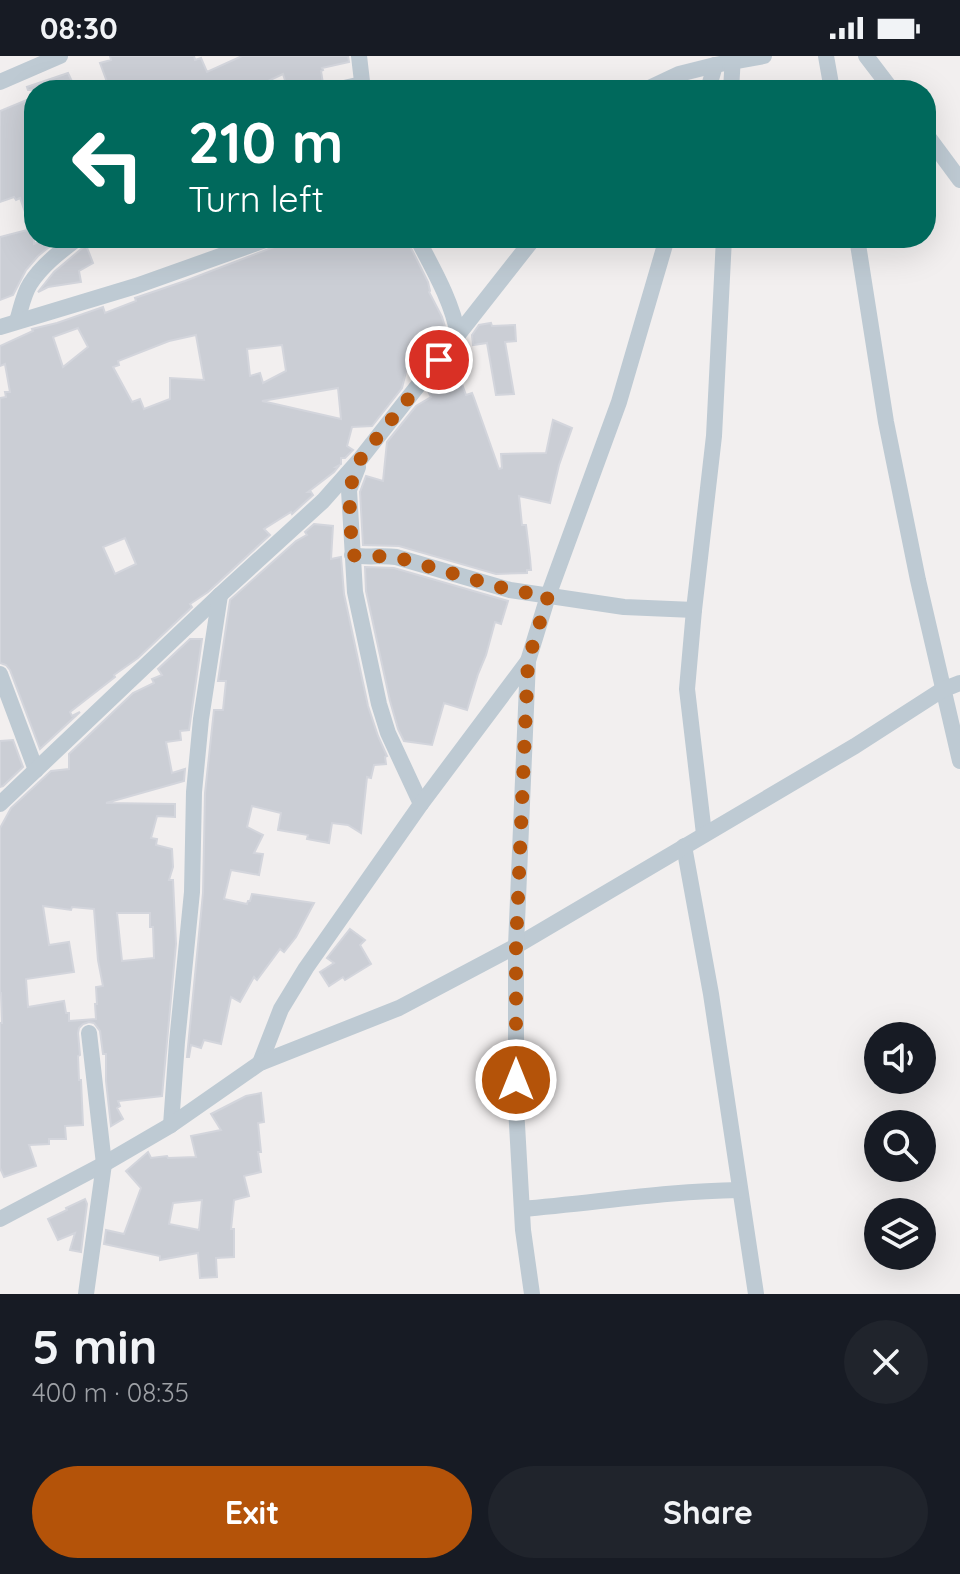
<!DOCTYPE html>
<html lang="en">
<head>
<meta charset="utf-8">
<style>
  body { margin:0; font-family:Quicksand,sans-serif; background:#20242c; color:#f1f3f6; height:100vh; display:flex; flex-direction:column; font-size:30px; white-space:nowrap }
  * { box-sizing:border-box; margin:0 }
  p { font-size:26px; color:#9ea1a6 }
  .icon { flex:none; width:44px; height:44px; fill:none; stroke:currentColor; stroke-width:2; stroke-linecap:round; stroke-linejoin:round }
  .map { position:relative; height:1238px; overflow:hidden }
  .panel { display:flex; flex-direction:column; background:#171b24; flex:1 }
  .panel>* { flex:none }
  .banner { position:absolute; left:24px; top:24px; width:912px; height:168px; border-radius:32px; box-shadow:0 8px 32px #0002; background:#00695c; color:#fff; overflow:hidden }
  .tools { position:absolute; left:864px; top:966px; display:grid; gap:16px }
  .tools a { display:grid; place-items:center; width:72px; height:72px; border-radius:50%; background:#171b24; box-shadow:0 8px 32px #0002; font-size:40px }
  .pin { position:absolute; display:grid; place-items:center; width:68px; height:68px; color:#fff; margin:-34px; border:4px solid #fff; border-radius:50%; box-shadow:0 2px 8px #0007 }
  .me { position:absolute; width:88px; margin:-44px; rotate:0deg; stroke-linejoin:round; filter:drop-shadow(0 0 6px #0008) }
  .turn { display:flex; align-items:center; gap:28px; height:168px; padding:0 32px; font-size:36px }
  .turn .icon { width:104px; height:104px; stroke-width:2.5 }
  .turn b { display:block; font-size:56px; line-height:68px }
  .round { display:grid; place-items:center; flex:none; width:84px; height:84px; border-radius:42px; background:#20242c }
  .headline { display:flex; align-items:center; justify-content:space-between; height:136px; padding:0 32px }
  h1 { font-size:48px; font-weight:800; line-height:60px }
  .button { display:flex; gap:16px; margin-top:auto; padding:16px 32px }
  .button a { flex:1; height:92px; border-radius:48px; background:#b45309; color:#fff; font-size:32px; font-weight:800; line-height:92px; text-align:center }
  .button a+a { background:#20242c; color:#f1f3f6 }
  .status { display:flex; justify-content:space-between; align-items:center; height:56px; padding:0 40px; background:#171b24; direction:ltr }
  .status svg { height:22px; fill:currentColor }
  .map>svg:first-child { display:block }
</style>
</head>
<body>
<div class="status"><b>08:30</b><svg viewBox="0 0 49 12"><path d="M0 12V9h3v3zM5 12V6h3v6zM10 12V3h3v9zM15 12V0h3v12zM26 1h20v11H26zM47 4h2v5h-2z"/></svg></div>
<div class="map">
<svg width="960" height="1238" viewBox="0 0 960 1238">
  <rect width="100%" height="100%" fill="#f2efef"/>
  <g fill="#cbced5" stroke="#d3d5dc" stroke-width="2" fill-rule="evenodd">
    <polygon points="110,0 194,0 195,4 201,2 207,16 242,0 348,0 349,6 322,12 323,14 321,15 324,34 302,34 301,30 288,34 283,18 249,34 110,34 100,7 111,4"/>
    <polygon points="68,17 76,34 28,34 27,31"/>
    <polygon points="34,41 34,188 47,182 60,182 38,200 26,214 13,239 0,244 0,181 31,173 20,142 16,144 14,141 0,146 0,55"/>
    <path d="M304,182h102l22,44 2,9 -1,1 13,25 4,13 -22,8 9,11 -17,22 -7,-11 -7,28 -30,38 -20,1 -5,19 6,4 -8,8h-4v6l-5,3h2l-4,5 -26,20h3l2,3 -21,19 -1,-2 -27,17 6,6 -62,57 -18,12 2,3 -54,51 -24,17 1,2 -45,35 2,4 8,-4 -40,37 -30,-79 -4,-5 -6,-2v-265l6,-1 -1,-5h5l-5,-28 -5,2v-20l33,-15 -1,-2 25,-6 46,-16 2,6 31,-12 -1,-3 50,-17 94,-36zM78,272l10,19 -25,20 -10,-30zM196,279l8,45 -34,-2v21l-26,10 -4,-10 -8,3 -19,-35 6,-2 -1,-4 51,-20zM282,289l4,26 -23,12 -3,-10 -10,3 -3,-27zM338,332l3,31 -79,-18zM125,482l11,26 -21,10 -12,-27z"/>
    <polygon points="86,189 93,207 79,215 81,226 48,231 38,236 54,216"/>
    <polygon points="491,267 492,270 515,269 516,285 505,286 514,338 496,339 487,287 473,289 472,279 479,269"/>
    <polygon points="454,306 466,339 472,337 474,342 499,413 502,412 501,398 546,397 553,364 572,372 559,409 550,447 519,440 522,469 526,469 530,502 531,514 527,514 527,517 496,518 399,490 363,489 360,436 366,420 383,425 387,386 416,350 431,341 428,335 449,308"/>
    <polygon points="314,468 333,470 331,503 341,501 344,538 368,650 378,680 387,700 385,701 386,708 374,709 371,722 367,721 361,777 348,769 332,767 329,787 307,783 308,779 278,774 281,757 252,750 247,771 263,779 254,797 263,798 259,819 231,814 224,843 247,848 248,845 250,845 252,838 314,847 296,881 284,896 280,893 257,924 254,921 240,946 231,941 221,988 204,984 201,992 191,989 189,1001 187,1001 203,837 205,737 214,654 223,654 226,625 218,625 230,544 296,485 307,479 305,476"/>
    <polygon points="365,511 394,512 508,545 501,568 495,566 486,599 478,618 467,654 444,647 432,689 404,685 398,673 390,645 366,535"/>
    <path d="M190,583h12l-13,91 -9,1 1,9 -15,2 6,31 13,-4 -1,12 -78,22 69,1v13l-18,-1 -6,22 6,1 -1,6 16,4 1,18 -4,13h4l3,64 -14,152 -44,5 2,5 -3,2 6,11 -12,7 -5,-45v-27h-3l-3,-23 -6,-8 -5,-1 -6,2 -4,4 -1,5 2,22 -2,1 1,24h2l2,45 -18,1 1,13h-17v5l-20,1 7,21 -32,11 -4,-9v-145h2l-1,-30h-1v-165l11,-20 40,-37 18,-2v-15l64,-61 21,-10 -2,-4 10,-4 -4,-6zM43,850l28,4 1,-3 22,2 4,51 5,26 -7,1 1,17h-2l1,15 -27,2v-8h-3l-2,-12 -36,6 -2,-28 48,-7 -5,-30 -20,3zM117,857h33v14h3l1,31 -32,3z"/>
    <polygon points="13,684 23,711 3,730 0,731 0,685"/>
    <polygon points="350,873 365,884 360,889 371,908 345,924 343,921 329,930 320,916 334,907 327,902"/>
    <path d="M261,1037l3,29 -6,1 3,29h-3l3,20 -17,4 5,20 -15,4 -3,29h3v28l-18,1 1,19 -17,1 -2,-25 -38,7v-4l-56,-12 2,-14 18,4 17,-46 -15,-17 22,-19 3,6 16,-2 1,2 28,-1 -5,-21 30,-6 -10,-16 35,-18zM202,1144l-3,30 -30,-6 4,-21z"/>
    <polygon points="85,1143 87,1148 81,1196 70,1194 75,1177 58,1184 48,1163 67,1154 66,1152"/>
  </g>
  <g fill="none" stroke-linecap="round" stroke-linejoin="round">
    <g stroke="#becad3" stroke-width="16">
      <polyline points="359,0 363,34"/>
      <polyline points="826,0 832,34"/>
      <polyline points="866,0 892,34"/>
      <polyline points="0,26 60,0"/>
      <polyline points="335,34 362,28"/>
      <polyline points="645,34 679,18 715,9 764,0"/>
      <polyline points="708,34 715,9"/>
      <polyline points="731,34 733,0"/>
      <polyline points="926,78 960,124"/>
      <path d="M417,182c16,31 35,63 41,97"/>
      <polyline points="857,182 886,366 918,524 960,705"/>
      <path d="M17,265c4,-12 6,-26 13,-37 12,-19 31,-33 48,-46"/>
      <polyline points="0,271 136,230 271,182"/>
      <polyline points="358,411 349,434 355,536 379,648 388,677 421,748"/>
      <path d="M352,499c15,3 29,0 44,2l114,33 114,17 70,3"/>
      <polyline points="0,618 36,714"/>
      <polyline points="0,748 220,539 323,445 361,402 534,182"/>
      <polyline points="704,778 687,633 694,554 714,380 724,182"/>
      <polyline points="684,790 711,938 756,1238"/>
      <polyline points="260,1007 281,953 306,912 421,748 528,605"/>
      <polyline points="171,1069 177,986 192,836 194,736 201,663 220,539"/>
      <path d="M522,1153c73,-6 145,-18 217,-19"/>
      <polyline points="0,1163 104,1108 171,1069 260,1007 399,952 516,890 855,690 942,634 960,627"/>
      <polyline points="86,1238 104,1108 89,977"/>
      <polyline points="532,1238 523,1174 516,1051 516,890 528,605 548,540 619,346 667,182"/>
    </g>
  </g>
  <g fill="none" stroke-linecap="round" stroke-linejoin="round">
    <path stroke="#b45309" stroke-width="14" stroke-dasharray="0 25.2" d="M439,304l-78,98 -12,32 3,65c15,3 29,0 44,2l114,33 38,6 -20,65 -12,285v134"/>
  </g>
</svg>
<div class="tools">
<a><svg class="icon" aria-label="sound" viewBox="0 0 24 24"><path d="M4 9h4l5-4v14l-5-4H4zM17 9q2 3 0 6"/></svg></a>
<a><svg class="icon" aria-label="search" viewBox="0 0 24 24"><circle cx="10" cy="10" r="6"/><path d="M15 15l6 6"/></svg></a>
<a><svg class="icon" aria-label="layers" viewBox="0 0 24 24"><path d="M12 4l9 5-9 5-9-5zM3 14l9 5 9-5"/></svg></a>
</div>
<div class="pin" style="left:439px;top:304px;background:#d93025"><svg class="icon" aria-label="arrive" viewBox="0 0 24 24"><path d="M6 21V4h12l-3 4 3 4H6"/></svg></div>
<svg class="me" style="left:516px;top:1024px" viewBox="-20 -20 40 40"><circle r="17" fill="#b45309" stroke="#fff" stroke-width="3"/><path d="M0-11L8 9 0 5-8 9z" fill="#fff"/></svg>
<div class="banner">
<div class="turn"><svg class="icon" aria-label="left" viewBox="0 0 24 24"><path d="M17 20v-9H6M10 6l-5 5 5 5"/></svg><div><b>210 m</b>Turn left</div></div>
</div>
</div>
<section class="panel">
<div class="headline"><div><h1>5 min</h1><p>400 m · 08:35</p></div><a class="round"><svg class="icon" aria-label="close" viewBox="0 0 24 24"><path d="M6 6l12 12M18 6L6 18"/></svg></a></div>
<div class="button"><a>Exit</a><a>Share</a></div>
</section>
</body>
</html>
